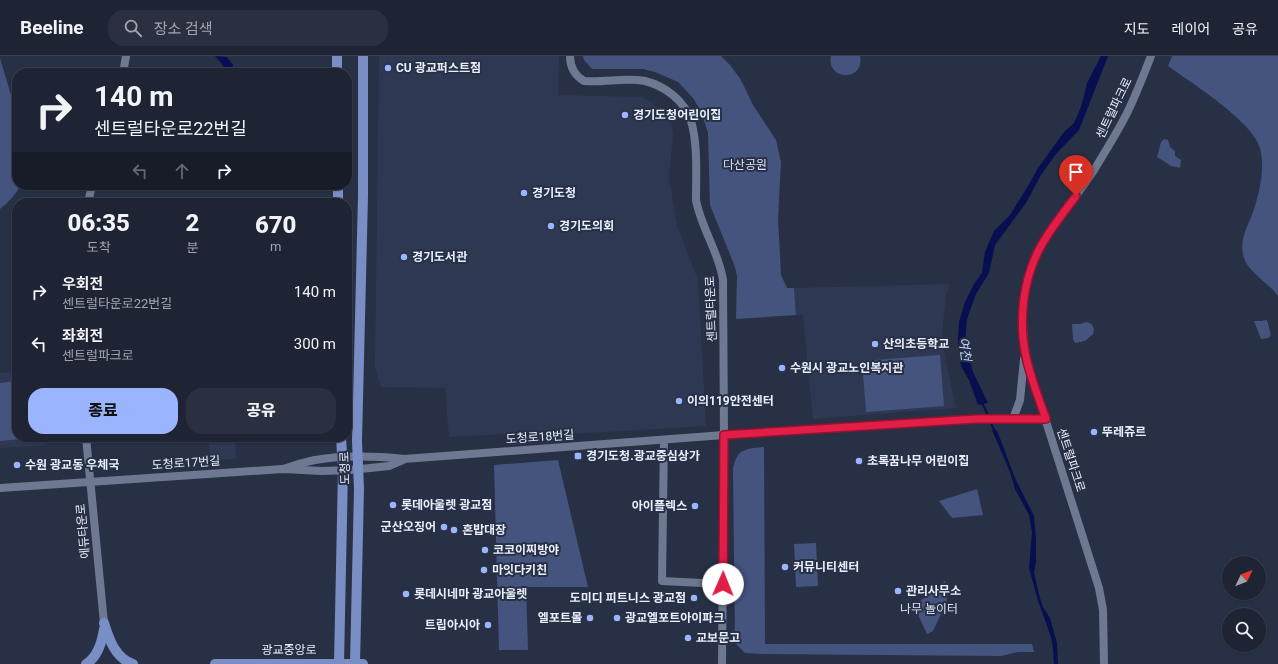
<!DOCTYPE html>
<html lang="ko">
<head>
<meta charset="utf-8">
<style>
  body { margin:0; font-family:Roboto,"Noto Sans KR",sans-serif; background:#2b3040; color:#f1f3f6; height:100vh; display:flex; flex-direction:column; font-size:15px; white-space:nowrap }
  * { box-sizing:border-box; margin:0 }
  p { font-size:13px; color:#a1a4ac }
  .icon { flex:none; width:22px; height:22px; fill:none; stroke:currentColor; stroke-width:2; stroke-linecap:round; stroke-linejoin:round }
  .map { position:relative; flex:1; overflow:hidden }
  .drawer { position:absolute; left:12px; top:142px; width:340px; height:244px; display:flex; flex-direction:column; background:#1e2434; border-radius:16px; box-shadow:0 1px 3px #0004,0 0 0 1px #3c414f }
  .drawer>* { flex:none }
  .hud { position:absolute; left:12px; top:12px; width:340px; height:122px; border-radius:16px; box-shadow:0 1px 3px #0004,0 0 0 1px #3c414f; background:#1e2434; color:#f1f3f6; overflow:hidden }
  .needle { width:26px; rotate:47deg }
  .tools { position:absolute; left:1222px; top:500px; display:grid; gap:8px }
  .tools a { display:grid; place-items:center; width:44px; height:44px; border-radius:50%; background:#1e2434; box-shadow:0 1px 3px #0004,0 0 0 1px #3c414f; font-size:20px }
  .pin { position:absolute; display:grid; place-items:center; width:34px; height:34px; color:#fff; margin:-41px -17px; border-radius:50% 50% 50% 0; rotate:-45deg; box-shadow:0 0 4px #0007 }
  .pin .icon { rotate:45deg }
  .me { position:absolute; width:44px; margin:-22px; rotate:1deg; stroke-linejoin:round; filter:drop-shadow(0 0 3px #0008) }
  .turn { display:flex; align-items:center; gap:14px; height:84px; padding:0 16px; font-size:18px }
  .turn .icon { width:52px; height:52px; stroke-width:2.5 }
  .turn b { display:block; font-size:28px; line-height:34px }
  .lanes { display:flex; align-items:center; height:38px; padding:0 16px; background:#0003; justify-content:center; gap:20px; direction:ltr }
  .lanes .off { opacity:.35 }
  .eta { display:flex; justify-content:space-evenly; align-items:center; height:68px; text-align:center }
  .eta b { font-size:24px; font-weight:800; line-height:28px }
  .action { display:flex; gap:8px; margin-top:auto; padding:8px 16px }
  .action a { flex:1; height:46px; border-radius:16px; background:#9ab5fd; color:#111; font-size:16px; font-weight:800; line-height:46px; text-align:center }
  .action a+a { background:#2b3040; color:#f1f3f6 }
  ul { padding:0; list-style:none }
  li { display:flex; align-items:center; gap:12px; height:52px; padding:0 16px }
  li div { flex:1 }
  li b { display:block; font-size:15px }
  li em { font-style:normal }
  header { display:flex; align-items:center; gap:24px; box-sizing:border-box; height:56px; padding:0 20px; background:#1e2434; border-bottom:1px solid #3c414f }
  header strong { font-size:19px }
  nav { display:flex; gap:22px; margin-inline-start:auto; font-size:14px }
  .search { width:280px; height:36px; background:#2b3040; display:flex; align-items:center; gap:10px; box-sizing:border-box; padding:0 14px; border-radius:16px; color:#a1a4ac; font-size:15px }
  .map>svg:first-child { display:block }
</style>
</head>
<body>
<header>
<strong>Beeline</strong>
<div class="search"><svg class="icon" aria-label="search" viewBox="0 0 24 24"><circle cx="10" cy="10" r="6"/><path d="M15 15l6 6"/></svg>장소 검색</div>
<nav><a>지도</a><a>레이어</a><a>공유</a></nav>
</header>
<div class="map">
<svg width="1278" height="608" viewBox="0 0 1278 608">
  <rect width="100%" height="100%" fill="#283045"/>
  <g fill="#2e3853">
    <polygon points="379,0 559,0 558,39 643,41 670,60 673,79 669,122 677,170 698,224 706,370 538,380 527,377 449,381 445,332 381,331 375,311"/>
    <polygon points="949,228 946,240 942,276 945,301 956,352 813,363 803,259 796,259 794,232"/>
    <polygon points="17,316 17,381 46,381 47,389 0,392 0,317"/>
    <polygon points="136,381 187,381 137,386"/>
    <polygon points="208,381 235,381 236,403 210,404"/>
  </g>
  <g fill="#45547e">
    <polygon points="583,0 721,0 730,9 741,24 753,49 776,84 781,106 778,163 781,219 787,232 794,232 796,259 736,263 737,220 735,211 710,149 708,77 701,55 693,42 678,26 655,16 643,13 592,13 584,4"/>
    <path d="M831,0h29c5,26 -34,25 -29,0z"/>
    <path d="M1172,0h106v240c-8,-12 -30,-24 -34,-38 -6,-19 5,-33 10,-49 6,-18 11,-42 6,-61 -7,-26 -68,-65 -92,-82z"/>
    <path d="M0,2l17,58v69h4c-5,9 -12,17 -21,24z"/>
    <polygon points="1164,83 1168,84 1170,91 1175,95 1175,100 1181,104 1180,112 1171,110 1157,101 1161,86"/>
    <polygon points="1267,264 1271,279 1268,282 1261,283 1254,265 1261,265"/>
    <path d="M1086,266c7,1 9,6 7,12l-8,7 -10,2 -2,-4 -1,-15h9z"/>
    <polygon points="940,299 944,350 866,356 862,305"/>
    <polygon points="17,325 17,381 43,381 0,385 0,327"/>
    <path d="M764,391l1,197h267l2,8h-16l-17,4 -236,-2 -20,-1 -10,-10 -2,-175c5,-20 12,-19 31,-21z"/>
    <polygon points="558,404 588,531 526,531 528,594 499,594 494,409"/>
    <polygon points="977,433 983,459 952,462 939,445"/>
    <polygon points="816,487 818,530 796,531 794,488"/>
    <polygon points="945,525 947,545 933,575 927,578 914,550"/>
  </g>
  <g fill="#070f50">
    <polygon points="215,0 227,1 233,9 231,17 225,17 222,8"/>
    <polygon points="1101,0 1108,0 1079,74 1056,98 1041,119 1026,147 995,189 989,217 976,238 967,263 965,288 973,316 988,347 978,349 969,324 961,310 958,285 959,266 965,246 974,228 982,217 985,196 994,175 1010,159 1028,130 1038,112 1064,76 1074,67 1081,51 1087,27"/>
    <polygon points="992,374 996,374 998,377 1015,422 1034,460 1036,482 1036,506 1034,517 1040,542 1043,551 1050,562 1055,580 1057,587 1058,608 1054,608 1053,592 1051,581 1038,545 1029,512 1032,476 1029,459 1015,433 1010,416"/>
  </g>
  <g fill="none" stroke-linecap="round" stroke-linejoin="round">
    <g stroke="#070f50" stroke-width="2">
      <polyline points="982,347 989,361"/>
      <polyline points="990,365 995,376"/>
    </g>
    <g stroke="#6e7890" stroke-width="8">
      <path d="M570,0c0,11 4,19 14,25 20,2 41,-4 61,0 20,5 40,20 46,40 7,22 5,57 5,79 5,28 23,52 27,80l1,155 -2,229"/>
      <polyline points="123,17 126,0"/>
      <polyline points="88,147 92,129"/>
      <polyline points="1013,363 1020,344 1024,303"/>
      <polyline points="86,381 104,567"/>
      <polyline points="664,384 662,525 723,528"/>
      <path d="M283,413c10,-3 21,-7 32,-9 30,-5 60,-4 89,-1l320,-24 252,-16h70"/>
      <polyline points="0,432 283,413 322,415 351,414 389,410 403,404"/>
      <path d="M1104,608l-1,-54 -4,-22 -70,-220c-10,-40 -9,-87 13,-124 15,-26 36,-49 52,-74 12,-20 25,-40 35,-61 8,-17 15,-35 22,-53"/>
    </g>
    <g stroke="#798ec5" stroke-width="10">
      <polyline points="337,0 337,17"/>
      <polyline points="338,129 338,147"/>
      <path d="M104,567c5,16 11,35 29,41"/>
      <path d="M86,608c12,-7 16,-22 18,-35"/>
      <polyline points="215,608 363,608"/>
      <polyline points="339,608 343,414 341,381"/>
      <polyline points="355,608 359,433 357,385 363,140 363,0"/>
    </g>
  </g>
  <g fill="none" stroke-linecap="round" stroke-linejoin="round">
    <g stroke="#92132f" stroke-width="10">
      <path id="route" d="M723,528l1,-149 252,-16h70c-7,-19 -14,-38 -19,-58 -9,-37 -5,-81 14,-115 10,-18 23,-34 35,-50"/>
    </g>
    <use href="#route" stroke="#e11d48" stroke-width="7"/>
  </g>
  <g fill="#9ab5fd" stroke="#283045" stroke-width="1.5">
    <circle cx="388" cy="12" r="4"/>
    <circle cx="625" cy="59" r="4"/>
    <circle cx="524" cy="137" r="4"/>
    <circle cx="551" cy="170" r="4"/>
    <circle cx="404" cy="201" r="4"/>
    <circle cx="875" cy="288" r="4"/>
    <circle cx="782" cy="312" r="4"/>
    <circle cx="679" cy="345" r="4"/>
    <circle cx="1094" cy="376" r="4"/>
    <rect x="574" y="396" width="8" height="8" rx="2"/>
    <circle cx="859" cy="405" r="4"/>
    <circle cx="17" cy="409" r="4"/>
    <circle cx="393" cy="449" r="4"/>
    <circle cx="695" cy="450" r="4"/>
    <circle cx="444" cy="471" r="4"/>
    <circle cx="454" cy="474" r="4"/>
    <circle cx="485" cy="494" r="4"/>
    <circle cx="785" cy="511" r="4"/>
    <circle cx="484" cy="514" r="4"/>
    <circle cx="898" cy="535" r="4"/>
    <circle cx="406" cy="538" r="4"/>
    <circle cx="694" cy="542" r="4"/>
    <circle cx="590" cy="562" r="4"/>
    <circle cx="617" cy="562" r="4"/>
    <circle cx="488" cy="569" r="4"/>
    <circle cx="688" cy="582" r="4"/>
  </g>
  <g text-anchor="middle" dominant-baseline="central" stroke-width="4" stroke-linejoin="round" paint-order="stroke">
    <g font-size="12" font-weight="bold" fill="#e8eefc" stroke="#283045" text-anchor="start">
      <text x="396" y="12">CU 광교퍼스트점</text>
      <text x="633" y="59">경기도청어린이집</text>
      <text x="532" y="137">경기도청</text>
      <text x="559" y="170">경기도의회</text>
      <text x="412" y="201">경기도서관</text>
      <text x="883" y="288">산의초등학교</text>
      <text x="790" y="312">수원시 광교노인복지관</text>
      <text x="687" y="345">이의119안전센터</text>
      <text x="1102" y="376">뚜레쥬르</text>
      <text x="586" y="400">경기도청.광교중심상가</text>
      <text x="867" y="405">초록꿈나무 어린이집</text>
      <text x="25" y="409">수원 광교동 우체국</text>
      <text x="401" y="449">롯데아울렛 광교점</text>
      <text x="687" y="450" text-anchor="end">아이플렉스</text>
      <text x="436" y="471" text-anchor="end">군산오징어</text>
      <text x="462" y="474">혼밥대장</text>
      <text x="493" y="494">코코이찌방야</text>
      <text x="793" y="511">커뮤니티센터</text>
      <text x="492" y="514">마잇다키친</text>
      <text x="906" y="535">관리사무소</text>
      <text x="414" y="538">롯데시네마 광교아울렛</text>
      <text x="686" y="542" text-anchor="end">도미디 피트니스 광교점</text>
      <text x="582" y="562" text-anchor="end">엘포트몰</text>
      <text x="625" y="562">광교엘포트아이파크</text>
      <text x="480" y="569" text-anchor="end">트립아시아</text>
      <text x="696" y="582">교보문고</text>
    </g>
    <g font-size="12" fill="#e8eefc" stroke="#283045">
      <text transform="translate(1114 52) rotate(-64)">센트럴파크로</text>
      <text transform="translate(711 253) rotate(-92)">센트럴타운로</text>
      <text transform="translate(540 381) rotate(-4)">도청로18번길</text>
      <text transform="translate(1071 404) rotate(72)">센트럴파크로</text>
      <text transform="translate(186 407) rotate(-4)">도청로17번길</text>
      <text transform="translate(345 412) rotate(-92)">도청로</text>
      <text transform="translate(83 475) rotate(-95)">에듀타운로</text>
      <text x="289" y="594">광교중앙로</text>
    </g>
    <g font-size="12" fill="#d7e0f4" stroke="#283045">
      <text x="745" y="109">다산공원</text>
      <text x="929" y="553">나무 놀이터</text>
    </g>
    <g font-size="13" font-style="italic" fill="#c2d2fa" stroke="#283045">
      <text transform="translate(965 293) rotate(83)">여천</text>
    </g>
  </g>
</svg>
<div class="tools">
<a><svg class="needle" viewBox="-14 -14 28 28"><path d="M0-13l5 13h-10z" fill="#e53935"/><path d="M0 13l5-13h-10z" fill="#a1a4ac"/></svg></a>
<a><svg class="icon" aria-label="search" viewBox="0 0 24 24"><circle cx="10" cy="10" r="6"/><path d="M15 15l6 6"/></svg></a>
</div>
<div class="pin" style="left:1076px;top:140px;background:#d93025"><svg class="icon" aria-label="arrive" viewBox="0 0 24 24"><path d="M6 21V4h12l-3 4 3 4H6"/></svg></div>
<svg class="me" style="left:723px;top:528px" viewBox="-20 -20 40 40"><circle r="19" fill="#fff"/><path d="M0-13L10 11 0 6-10 11z" fill="#e11d48"/></svg>
<div class="hud">
<div class="turn"><svg class="icon" aria-label="right" viewBox="0 0 24 24"><path d="M7 20v-9h11M14 6l5 5-5 5"/></svg><div><b>140 m</b>센트럴타운로22번길</div></div>
<div class="lanes"><svg class="icon off" aria-label="left" viewBox="0 0 24 24"><path d="M17 20v-9H6M10 6l-5 5 5 5"/></svg><svg class="icon off" aria-label="ahead" viewBox="0 0 24 24"><path d="M12 20V5M6 11l6-6 6 6"/></svg><svg class="icon" aria-label="right" viewBox="0 0 24 24"><path d="M7 20v-9h11M14 6l5 5-5 5"/></svg></div>
</div>
<section class="drawer">
<div class="eta">
<div><b>06:35</b><p>도착</p></div>
<div><b>2</b><p>분</p></div>
<div><b>670</b><p>m</p></div>
</div>
<ul>
<li><svg class="icon" aria-label="right" viewBox="0 0 24 24"><path d="M7 20v-9h11M14 6l5 5-5 5"/></svg><div><b>우회전</b><p>센트럴타운로22번길</p></div><em>140 m</em></li>
<li><svg class="icon" aria-label="left" viewBox="0 0 24 24"><path d="M17 20v-9H6M10 6l-5 5 5 5"/></svg><div><b>좌회전</b><p>센트럴파크로</p></div><em>300 m</em></li>
</ul>
<div class="action"><a>종료</a><a>공유</a></div>
</section>
</div>
</body>
</html>
